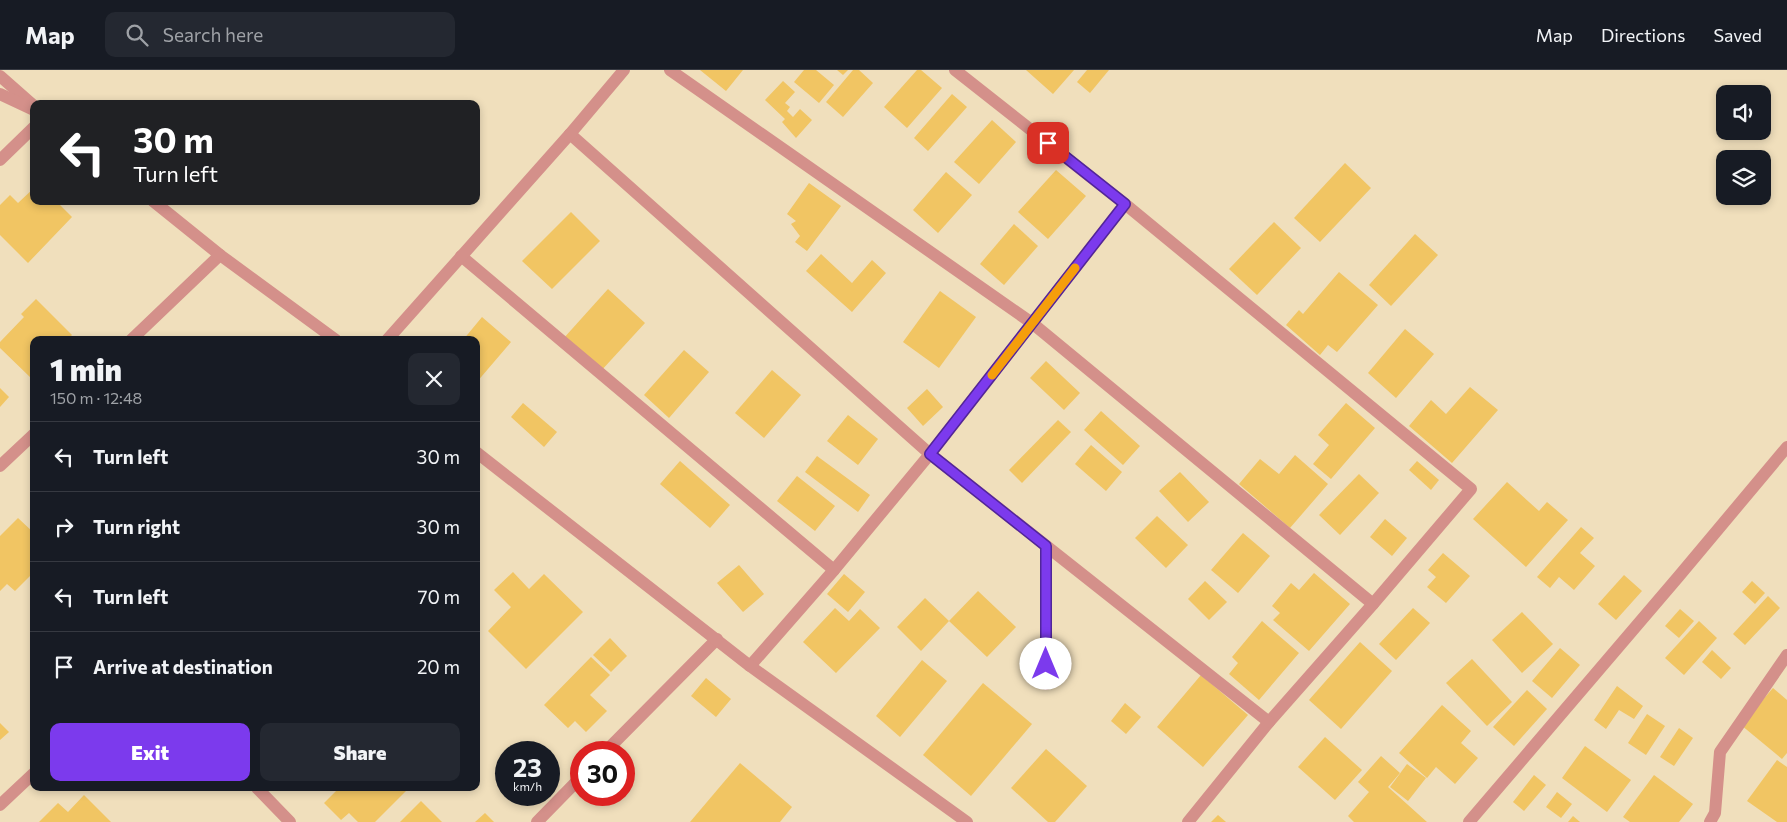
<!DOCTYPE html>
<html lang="en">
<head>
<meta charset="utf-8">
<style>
  body { margin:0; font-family:Commissioner,sans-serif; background:#242831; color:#f1f3f6; height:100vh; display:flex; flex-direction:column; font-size:19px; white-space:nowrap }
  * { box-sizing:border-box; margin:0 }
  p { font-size:16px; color:#9ea1a6 }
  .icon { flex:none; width:28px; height:28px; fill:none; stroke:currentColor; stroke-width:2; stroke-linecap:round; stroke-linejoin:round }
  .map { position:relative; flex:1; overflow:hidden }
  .drawer { position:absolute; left:30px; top:266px; width:450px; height:455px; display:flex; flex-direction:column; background:#171b24; border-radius:10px; box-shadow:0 2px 8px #0003 }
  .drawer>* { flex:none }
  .guide { position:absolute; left:30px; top:30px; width:450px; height:105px; border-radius:10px; box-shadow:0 2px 8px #0003; background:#202124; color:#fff; overflow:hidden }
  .controls { position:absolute; left:1716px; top:15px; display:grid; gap:10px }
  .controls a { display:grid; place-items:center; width:55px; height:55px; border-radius:10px; background:#171b24; box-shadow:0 2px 8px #0003; font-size:25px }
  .speed { position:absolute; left:495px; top:671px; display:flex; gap:10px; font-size:25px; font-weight:700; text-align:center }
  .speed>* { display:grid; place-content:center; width:65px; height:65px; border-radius:50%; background:#171b24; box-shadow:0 2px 8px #0003; line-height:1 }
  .speed small { font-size:12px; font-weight:400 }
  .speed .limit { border:8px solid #d22; background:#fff; color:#111 }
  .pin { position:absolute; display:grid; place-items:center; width:42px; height:42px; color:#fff; margin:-21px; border-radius:10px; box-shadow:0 2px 8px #0006 }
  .me { position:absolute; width:55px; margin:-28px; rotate:0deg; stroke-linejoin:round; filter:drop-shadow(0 0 4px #0008) }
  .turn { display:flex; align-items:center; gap:18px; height:105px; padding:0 20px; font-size:22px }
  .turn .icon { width:65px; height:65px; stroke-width:2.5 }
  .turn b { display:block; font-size:35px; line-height:42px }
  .round { display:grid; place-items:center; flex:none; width:52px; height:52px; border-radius:10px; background:#242831 }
  .summary { display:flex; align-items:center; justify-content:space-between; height:85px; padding:0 20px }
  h1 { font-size:30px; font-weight:800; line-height:38px }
  .cta { display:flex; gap:10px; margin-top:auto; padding:10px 20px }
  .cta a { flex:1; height:58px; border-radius:10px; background:#7c3aed; color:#fff; font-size:20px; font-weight:800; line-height:58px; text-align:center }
  .cta a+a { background:#242831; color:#f1f3f6 }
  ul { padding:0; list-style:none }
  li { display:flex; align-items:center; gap:15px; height:70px; padding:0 20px; border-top:1px solid #363941 }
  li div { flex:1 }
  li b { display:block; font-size:19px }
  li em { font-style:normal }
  header { display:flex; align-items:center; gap:30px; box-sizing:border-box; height:70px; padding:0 25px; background:#171b24; border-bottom:1px solid #363941 }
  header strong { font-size:24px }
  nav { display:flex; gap:28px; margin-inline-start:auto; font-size:18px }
  .search { width:350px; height:45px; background:#242831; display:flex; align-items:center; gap:12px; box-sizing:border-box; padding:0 18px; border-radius:10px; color:#9ea1a6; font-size:19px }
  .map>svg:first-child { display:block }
</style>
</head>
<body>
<header>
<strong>Map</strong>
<div class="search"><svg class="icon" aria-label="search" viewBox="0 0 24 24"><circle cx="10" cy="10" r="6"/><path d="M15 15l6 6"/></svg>Search here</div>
<nav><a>Map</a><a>Directions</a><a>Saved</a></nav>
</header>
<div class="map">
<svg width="1787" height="752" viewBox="0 0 1787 752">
  <rect width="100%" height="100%" fill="#f0dfbc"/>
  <g fill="#f1c563">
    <polygon points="700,0 743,0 726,21"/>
    <polygon points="804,0 816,0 834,15 819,33 794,12"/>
    <polygon points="837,0 848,0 843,5"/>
    <polygon points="853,0 859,0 873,13 843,47 826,32"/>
    <polygon points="917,0 921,0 942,18 907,58 884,37"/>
    <polygon points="1026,0 1074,0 1053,24"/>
    <polygon points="1087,0 1109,0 1090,23 1077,12"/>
    <polygon points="783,11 795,22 785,33 790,37 787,41 793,47 800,39 812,50 796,68 782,52 785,49 765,30"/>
    <polygon points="952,24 967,37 928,81 914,68"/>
    <polygon points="992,50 1016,72 979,114 954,92"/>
    <polygon points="1345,93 1371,118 1320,172 1294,148"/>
    <polygon points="1056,100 1086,126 1048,169 1018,142"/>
    <polygon points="946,102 972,125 938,163 913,140"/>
    <polygon points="809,113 841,136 807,181 795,172 800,166 791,154 796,151 787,144"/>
    <polygon points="34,118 34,131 56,131 72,147 28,193 0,165 0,135 10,125 18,133"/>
    <polygon points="571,142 600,171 552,219 522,191"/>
    <polygon points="1274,152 1301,178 1257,225 1229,199"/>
    <polygon points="1014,154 1038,176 1004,215 980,194"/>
    <polygon points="1415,164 1438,185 1391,236 1369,215"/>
    <polygon points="821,184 852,213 872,190 886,203 852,242 806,201"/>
    <polygon points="1339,202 1378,235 1337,282 1328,275 1320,285 1286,255 1299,240 1303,244"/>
    <polygon points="608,219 645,253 600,302 563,269"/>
    <polygon points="940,221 976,247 939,298 903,272"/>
    <polygon points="36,229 72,265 67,270 34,270 34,305 31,308 0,278 0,272 24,247 21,244"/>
    <polygon points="482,247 511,272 476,313 476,270 463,270"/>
    <polygon points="1405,259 1434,284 1396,328 1368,303"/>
    <polygon points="684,280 709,302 669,348 644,325"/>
    <polygon points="1046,291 1080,323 1064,340 1030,308"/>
    <polygon points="772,300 801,325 764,368 735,343"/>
    <polygon points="1470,317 1498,340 1452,393 1409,356 1431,330 1446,344"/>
    <polygon points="0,318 9,327 0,337"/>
    <polygon points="927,319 943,337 923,356 907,338"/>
    <polygon points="523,333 557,362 544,377 511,347"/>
    <polygon points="1346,333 1375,358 1331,409 1313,394 1329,375 1318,365"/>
    <polygon points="1101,341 1140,376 1123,395 1084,360"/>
    <polygon points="848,345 878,369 858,395 827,371"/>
    <polygon points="1058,350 1071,362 1022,413 1009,400"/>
    <polygon points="1091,375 1122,402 1106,421 1075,394"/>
    <polygon points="1295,385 1328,414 1290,458 1239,414 1260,389 1279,404"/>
    <polygon points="817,386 870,425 858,442 805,402"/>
    <polygon points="680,391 730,435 710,458 660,414"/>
    <polygon points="1417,391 1439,410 1431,420 1409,400"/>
    <polygon points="1180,402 1209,432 1188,452 1159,421"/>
    <polygon points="1359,404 1379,423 1340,465 1319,445"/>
    <polygon points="797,406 835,436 815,461 777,431"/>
    <polygon points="1507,412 1539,441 1547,432 1568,450 1526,497 1473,449"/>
    <polygon points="1157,446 1188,475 1166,498 1135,468"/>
    <polygon points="18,448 34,463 34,502 15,521 7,514 0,521 0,466"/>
    <polygon points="1385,449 1407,468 1392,486 1370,467"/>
    <polygon points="1581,457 1594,468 1580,483 1595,496 1574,520 1559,507 1550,518 1537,507"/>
    <polygon points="1243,463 1270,486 1238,523 1211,500"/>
    <polygon points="1443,483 1470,506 1446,533 1427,517 1436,507 1428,500"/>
    <polygon points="739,495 764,524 743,542 717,513"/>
    <polygon points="513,502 529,519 544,504 583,542 526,599 488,561 511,537 494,520"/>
    <polygon points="1314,503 1350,534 1309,581 1273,550 1280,543 1272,536 1291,513 1299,520"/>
    <polygon points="844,504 865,522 848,542 827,524"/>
    <polygon points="1624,505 1642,521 1616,550 1598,534"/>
    <polygon points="1205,511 1227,532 1209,550 1188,529"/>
    <polygon points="1752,511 1765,523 1755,534 1742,522"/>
    <polygon points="978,521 1016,557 987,587 949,551"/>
    <polygon points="1768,526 1780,538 1745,575 1733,564"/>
    <polygon points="925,528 949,551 921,581 897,557"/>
    <polygon points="835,538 849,551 860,539 880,558 836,603 803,572"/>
    <polygon points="1413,538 1430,553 1396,590 1379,574"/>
    <polygon points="1680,539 1694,551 1679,568 1665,556"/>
    <polygon points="1522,542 1553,574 1522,603 1492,570"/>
    <polygon points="1262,551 1299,583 1259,630 1229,604 1238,593 1232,587"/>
    <polygon points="1699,551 1717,568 1684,605 1665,588"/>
    <polygon points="610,568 627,586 611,602 593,585"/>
    <polygon points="1360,572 1392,601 1341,659 1309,630"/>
    <polygon points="1560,578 1580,595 1552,628 1532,611"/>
    <polygon points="1712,580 1731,598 1721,609 1702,592"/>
    <polygon points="591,587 610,605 590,625 607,641 586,662 575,651 568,658 544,635"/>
    <polygon points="1472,589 1512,632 1487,656 1446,613"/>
    <polygon points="922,590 947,611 900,667 876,646"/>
    <polygon points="1201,605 1248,645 1203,697 1157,657"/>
    <polygon points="706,608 731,629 716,647 691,626"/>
    <polygon points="983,613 1032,654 971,726 923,685"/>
    <polygon points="1617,616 1643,636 1634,649 1619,640 1606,659 1594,650"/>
    <polygon points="1773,618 1787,630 1787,683 1782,689 1741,655"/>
    <polygon points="1527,620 1547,639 1514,676 1493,657"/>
    <polygon points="1125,633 1141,647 1126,664 1111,651"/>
    <polygon points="1442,635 1471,661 1461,673 1478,688 1455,714 1436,697 1427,708 1399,683"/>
    <polygon points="1647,644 1665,656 1646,685 1628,673"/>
    <polygon points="0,653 9,662 0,670"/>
    <polygon points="1679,658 1693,668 1674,696 1660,687"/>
    <polygon points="1325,667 1362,700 1335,730 1298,697"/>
    <polygon points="1585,676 1631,710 1607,742 1562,708"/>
    <polygon points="1046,679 1087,716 1055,752 1048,752 1011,718"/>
    <polygon points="1381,686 1400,703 1388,717 1427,752 1354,752 1348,746 1369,722 1358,712"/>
    <polygon points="1777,690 1787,697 1787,752 1777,752 1747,731"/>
    <polygon points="740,693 792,737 780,752 690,752"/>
    <polygon points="1407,694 1426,708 1408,731 1390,717"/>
    <polygon points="1534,705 1546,715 1524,741 1513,732"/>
    <polygon points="1654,705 1693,734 1679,752 1630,752 1623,747"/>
    <polygon points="339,718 409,718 375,752 358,752 349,743 341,750 324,733"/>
    <polygon points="1557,722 1572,734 1561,748 1546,737"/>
    <polygon points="84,725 111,752 39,752 58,733 68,742"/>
    <polygon points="421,731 442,752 400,752"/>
    <polygon points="485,743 494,752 475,752"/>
    <polygon points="1218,745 1226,752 1211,752"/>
    <polygon points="1573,746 1580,752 1568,752"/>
  </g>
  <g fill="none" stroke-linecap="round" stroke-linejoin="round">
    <g stroke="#d4908a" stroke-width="12">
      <polyline points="670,0 1032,253 1373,534"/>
      <polyline points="955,0 1125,134 1471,419 1373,534 1269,652 1188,752"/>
      <polyline points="0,6 34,36"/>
      <polyline points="570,64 930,384 1269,652"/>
      <polyline points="0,90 34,57"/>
      <polyline points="461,186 834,500"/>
      <polyline points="131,270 220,185"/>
      <polyline points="387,270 570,64 624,0"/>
      <polyline points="0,396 34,364"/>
      <polyline points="1046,476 1046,614"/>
      <polyline points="750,596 834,500 930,384 1125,134"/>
      <polyline points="605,682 717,569"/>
      <polyline points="257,718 290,752"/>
      <polyline points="0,735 34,703"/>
      <polyline points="537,752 581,707"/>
      <polyline points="1469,752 1679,506 1787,377"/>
      <polyline points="1710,752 1715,743 1720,682 1787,585"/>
    </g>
    <g stroke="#d4908a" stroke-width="12">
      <polyline points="0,24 34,40"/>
      <polyline points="153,131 220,185 336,270"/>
      <polyline points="476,382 750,596 967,752"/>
    </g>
  </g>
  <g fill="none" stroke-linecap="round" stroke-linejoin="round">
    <g stroke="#51269a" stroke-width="12">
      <polyline id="route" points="1046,594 1046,476 930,384 1125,134 1048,73"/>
    </g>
    <use href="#route" stroke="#7c3aed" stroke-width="9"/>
    <polyline stroke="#f59e0b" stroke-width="9" points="992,305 1075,198"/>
  </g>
</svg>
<div class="controls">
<a><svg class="icon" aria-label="sound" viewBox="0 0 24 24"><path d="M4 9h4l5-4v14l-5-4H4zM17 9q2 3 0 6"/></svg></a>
<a><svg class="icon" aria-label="layers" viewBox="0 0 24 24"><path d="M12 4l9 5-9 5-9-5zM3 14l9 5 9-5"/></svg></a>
</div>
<div class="speed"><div>23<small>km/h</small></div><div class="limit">30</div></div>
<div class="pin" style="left:1048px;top:73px;background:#d93025"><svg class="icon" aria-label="arrive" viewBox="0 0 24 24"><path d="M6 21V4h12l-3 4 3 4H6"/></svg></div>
<svg class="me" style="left:1046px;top:594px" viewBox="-20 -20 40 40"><circle r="19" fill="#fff"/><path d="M0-13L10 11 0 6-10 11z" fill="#7c3aed"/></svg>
<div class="guide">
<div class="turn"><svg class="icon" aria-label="left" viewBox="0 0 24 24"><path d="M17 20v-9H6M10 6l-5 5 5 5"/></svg><div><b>30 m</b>Turn left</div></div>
</div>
<section class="drawer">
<div class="summary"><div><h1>1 min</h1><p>150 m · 12:48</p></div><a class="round"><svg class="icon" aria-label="close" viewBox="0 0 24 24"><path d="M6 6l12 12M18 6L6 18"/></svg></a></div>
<ul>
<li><svg class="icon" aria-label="left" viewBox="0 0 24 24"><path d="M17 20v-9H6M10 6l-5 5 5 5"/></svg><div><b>Turn left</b></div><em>30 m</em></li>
<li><svg class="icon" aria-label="right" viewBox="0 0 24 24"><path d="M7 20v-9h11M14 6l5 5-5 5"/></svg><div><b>Turn right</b></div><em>30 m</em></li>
<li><svg class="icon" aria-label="left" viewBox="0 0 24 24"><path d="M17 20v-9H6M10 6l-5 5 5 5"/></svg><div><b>Turn left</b></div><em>70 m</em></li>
<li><svg class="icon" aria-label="arrive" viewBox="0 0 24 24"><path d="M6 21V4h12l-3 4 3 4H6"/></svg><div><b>Arrive at destination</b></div><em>20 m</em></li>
</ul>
<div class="cta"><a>Exit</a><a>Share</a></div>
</section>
</div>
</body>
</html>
